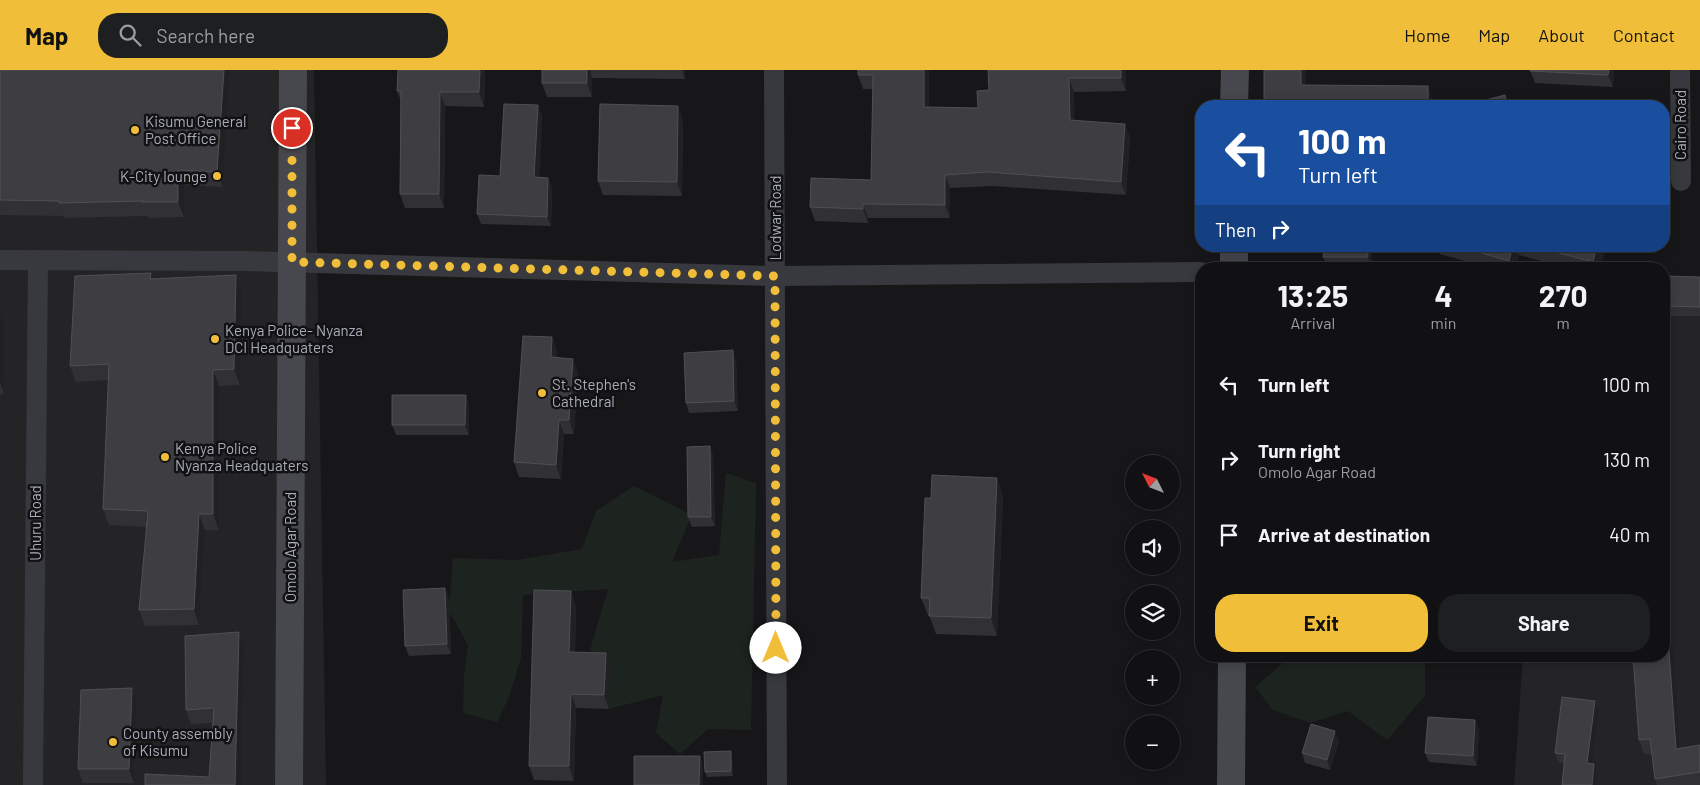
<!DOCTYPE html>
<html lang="en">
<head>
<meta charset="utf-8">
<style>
  body { margin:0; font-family:Barlow,sans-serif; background:#1e1f21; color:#f1f3f6; height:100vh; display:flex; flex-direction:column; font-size:19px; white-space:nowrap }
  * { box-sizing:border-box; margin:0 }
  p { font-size:16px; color:#9c9da0 }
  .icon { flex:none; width:28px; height:28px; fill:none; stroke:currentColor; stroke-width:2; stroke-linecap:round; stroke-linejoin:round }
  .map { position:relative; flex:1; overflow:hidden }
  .side { position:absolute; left:1195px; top:192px; width:475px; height:400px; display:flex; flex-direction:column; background:#111113; border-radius:20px; box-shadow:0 2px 12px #0003,0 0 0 1px #303133 }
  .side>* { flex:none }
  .guide { position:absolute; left:1195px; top:30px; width:475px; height:152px; border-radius:20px; box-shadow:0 2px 12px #0003,0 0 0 1px #303133; background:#1a4fa0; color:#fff; overflow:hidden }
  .needle { width:32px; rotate:312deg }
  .buttons { position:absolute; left:1125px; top:385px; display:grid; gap:10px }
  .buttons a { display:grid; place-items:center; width:55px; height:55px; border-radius:50%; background:#111113; box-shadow:0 2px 12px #0003,0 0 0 1px #303133; font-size:25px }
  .pin { position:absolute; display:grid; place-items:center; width:42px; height:42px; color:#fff; margin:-21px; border:2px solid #fff; border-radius:50%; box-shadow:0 1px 5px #0007 }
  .me { position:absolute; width:55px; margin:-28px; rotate:0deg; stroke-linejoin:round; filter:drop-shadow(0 0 4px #0008) }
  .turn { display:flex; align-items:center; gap:18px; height:105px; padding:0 20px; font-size:22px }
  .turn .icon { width:65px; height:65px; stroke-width:2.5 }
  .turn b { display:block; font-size:35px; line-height:42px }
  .then { display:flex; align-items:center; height:48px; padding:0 20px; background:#0003; gap:10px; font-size:19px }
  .eta { display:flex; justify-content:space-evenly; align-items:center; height:85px; text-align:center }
  .eta b { font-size:30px; font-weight:700; line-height:35px }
  .primary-button { display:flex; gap:10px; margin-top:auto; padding:10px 20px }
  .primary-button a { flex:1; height:58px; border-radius:20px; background:#f0be38; color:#111; font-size:20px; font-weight:700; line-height:58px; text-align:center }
  .primary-button a+a { background:#1e1f21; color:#f1f3f6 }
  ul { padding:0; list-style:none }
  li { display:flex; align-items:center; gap:15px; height:75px; padding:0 20px }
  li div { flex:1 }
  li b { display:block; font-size:19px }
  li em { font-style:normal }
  header { display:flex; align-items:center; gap:30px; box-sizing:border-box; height:70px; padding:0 25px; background:#f0be38; color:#111 }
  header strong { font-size:24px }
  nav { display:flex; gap:28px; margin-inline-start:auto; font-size:18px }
  .search { width:350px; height:45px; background:#1e1f21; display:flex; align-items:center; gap:12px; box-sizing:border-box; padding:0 18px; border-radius:20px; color:#9c9da0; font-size:19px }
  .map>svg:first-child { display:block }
</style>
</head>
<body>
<header>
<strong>Map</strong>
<div class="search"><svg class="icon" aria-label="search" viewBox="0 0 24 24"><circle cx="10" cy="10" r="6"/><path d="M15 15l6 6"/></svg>Search here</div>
<nav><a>Home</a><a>Map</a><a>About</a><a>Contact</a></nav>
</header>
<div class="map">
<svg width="1700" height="715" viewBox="0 0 1700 715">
  <rect width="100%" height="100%" fill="#171719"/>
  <g fill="#242326">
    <polygon points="0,0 314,0 326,715 0,715"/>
    <polygon points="1700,217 1700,715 1514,715 1523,586 1664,586 1664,218"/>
  </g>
  <g fill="#1d241f">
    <polygon points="726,403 756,413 751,660 708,659 680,684 656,663 663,625 609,639 611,597 590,580 608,519 523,525 521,588 509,627 497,652 463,643 464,605 468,575 449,541 453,488 516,490 582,479 596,441 634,416 692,445 672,492 719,485"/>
    <polygon points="1291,586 1425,586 1425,626 1387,670 1348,641 1310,653 1273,640 1255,617"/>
  </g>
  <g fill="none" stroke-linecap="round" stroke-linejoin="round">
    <g stroke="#38393e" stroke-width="20">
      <polyline points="774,0 777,715"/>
      <polyline points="1680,0 1681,111"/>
      <polyline points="0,190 248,191 775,206 1201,202"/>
      <polyline points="33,715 38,190"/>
    </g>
    <g stroke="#46484e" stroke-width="28">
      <polyline points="1234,36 1235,0"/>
      <polyline points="1234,199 1234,176"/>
      <polyline points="289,715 293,0"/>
      <polyline points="1231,715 1232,586"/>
    </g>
  </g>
  <g fill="#313034">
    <polygon points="0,0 230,0 223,117 184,115 184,147 148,148 147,146 64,148 64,146 0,145"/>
    <polygon points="485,0 484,37 445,36 444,138 405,138 400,124 401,31 397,21"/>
    <polygon points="542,0 685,0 685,9 592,8 592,27 547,27 542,13"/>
    <polygon points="929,0 929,37 978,38 989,20 1126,0 1126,21 1074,22 1074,50 1130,67 1126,125 992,116 950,118 950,148 868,148 868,153 815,151 810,137 871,110 873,19 863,19 858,5"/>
    <polygon points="1530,0 1614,0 1613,17 1535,13"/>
    <polygon points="542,45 539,107 548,108 552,117 551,156 481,154 477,144 500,106"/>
    <polygon points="683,50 682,126 603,125 598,111"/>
    <polygon points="1324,176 1372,176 1371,197 1327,196 1323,187"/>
    <polygon points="1438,176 1606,176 1600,199 1570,199 1519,185 1516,199 1493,199 1440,184"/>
    <polygon points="236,205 242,221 240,315 219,316 219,460 205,460 199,555 145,556 139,540 147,457 109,455 103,439 108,310 76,312 70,296 153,209"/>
    <polygon points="1664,206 1700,207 1700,246 1666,246 1664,238"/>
    <polygon points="0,242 4,252 4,324 0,325"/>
    <polygon points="552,267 557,282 557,287 578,303 574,364 564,364 561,409 519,407 514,392"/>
    <polygon points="736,290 738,341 689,343 686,333"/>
    <polygon points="469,335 469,365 396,365 392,355"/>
    <polygon points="710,376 713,386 715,456 692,457 688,447"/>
    <polygon points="1003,426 997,566 936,564 929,545 928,545 921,528 931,428"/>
    <polygon points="449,528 451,584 409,586 405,576"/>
    <polygon points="576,536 575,582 611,597 609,639 576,638 574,711 534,710 529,696"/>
    <polygon points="1668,567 1674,581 1680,678 1700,675 1700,715 1657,715 1655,709 1652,684 1644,684 1639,670"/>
    <polygon points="244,577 241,715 145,715 209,707 213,653 191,654 186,640"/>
    <polygon points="1555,586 1598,586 1598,591"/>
    <polygon points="132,618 137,632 134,713 83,713 78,699"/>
    <polygon points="1595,631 1599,641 1592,694 1598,704 1564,693 1559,693 1555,683"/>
    <polygon points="1475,650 1479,660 1477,696 1429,692 1425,683"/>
    <polygon points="1339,671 1330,700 1305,693 1302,683"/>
    <polygon points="732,686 733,706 707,707 705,702"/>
  </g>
  <g fill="#212123">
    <polygon points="224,0 230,0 223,117 217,102"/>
    <polygon points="480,0 485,0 484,37 479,22"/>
    <polygon points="587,0 590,0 592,8 592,27 587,13"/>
    <polygon points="682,0 685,0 685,9"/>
    <polygon points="924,0 929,0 929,51 924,37"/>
    <polygon points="1121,0 1126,0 1126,21 1121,8"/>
    <polygon points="1301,0 1306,0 1305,27 1301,15"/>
    <polygon points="1609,0 1614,0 1613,17 1608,5"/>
    <polygon points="1069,8 1074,22 1075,64 1070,50"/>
    <polygon points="1428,16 1432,29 1432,36 1428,36"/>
    <polygon points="440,22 445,36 444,138 439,124"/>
    <polygon points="538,35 542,45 538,117 534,107"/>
    <polygon points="678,36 683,50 682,126 677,112"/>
    <polygon points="1125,54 1130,67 1126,125 1121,112"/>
    <polygon points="178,100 184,115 184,147 178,132"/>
    <polygon points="945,105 950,118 950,148 945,135"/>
    <polygon points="548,108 552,117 551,156 547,147"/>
    <polygon points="863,134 868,148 868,153 863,139"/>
    <polygon points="1368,176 1372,176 1371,197 1368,187"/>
    <polygon points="1513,176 1516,176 1519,185 1516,199 1512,199 1509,191"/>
    <polygon points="1597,176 1606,176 1600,199 1595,199 1593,192"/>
    <polygon points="236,205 242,221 240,315 234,299"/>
    <polygon points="0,242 4,252 4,324 0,312"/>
    <polygon points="552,267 557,282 556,301 551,287"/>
    <polygon points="733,280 736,290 738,341 734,331"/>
    <polygon points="573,289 578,303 574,364 569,350"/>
    <polygon points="213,300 219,316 219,460 213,444"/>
    <polygon points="466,325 469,335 469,365 465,355"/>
    <polygon points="559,350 564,364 561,409 556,395"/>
    <polygon points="710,376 713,386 715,456 711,447"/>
    <polygon points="997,408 1003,426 997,566 991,548"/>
    <polygon points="199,444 205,460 199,555 194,539"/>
    <polygon points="445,518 449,528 451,584 447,574"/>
    <polygon points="571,521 576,536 574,596 569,582"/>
    <polygon points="239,562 244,577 241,715 235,715"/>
    <polygon points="1668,567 1674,581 1681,693 1676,679"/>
    <polygon points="606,583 611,597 609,639 604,625"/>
    <polygon points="132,618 137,632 134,713 129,699"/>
    <polygon points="571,624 576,638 574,711 569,696"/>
    <polygon points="1595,631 1599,641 1591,703 1587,693"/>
    <polygon points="1475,650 1479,660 1477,696 1473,686"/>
    <polygon points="1335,661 1339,671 1330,700 1327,690"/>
    <polygon points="731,681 732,686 733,706 731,701"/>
    <polygon points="700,686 703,696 703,715 699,715"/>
    <polygon points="1594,694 1598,704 1597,715 1592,715"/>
  </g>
  <g fill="#3e3e42" stroke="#4f4f55">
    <polygon points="0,0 224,0 217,102 178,100 178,132 142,132 143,131 59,133 59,131 0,130"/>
    <polygon points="398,0 480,0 479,22 440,22 439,124 400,124 401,21 397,21"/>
    <rect x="542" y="0" width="45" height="13"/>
    <polygon points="858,0 924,0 924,37 978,38 977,21 989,20 988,0 1121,0 1121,8 1069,8 1070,50 1125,54 1121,112 987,102 945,105 945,135 863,134 863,139 810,137 811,108 871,110 873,5 858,5"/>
    <polygon points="1264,0 1301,0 1301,15 1428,16 1428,36 1264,36"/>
    <polygon points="1530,0 1609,0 1608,5 1530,1"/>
    <polygon points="1505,25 1508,36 1463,36"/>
    <polygon points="504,34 538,35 534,107 548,108 547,147 477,144 479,105 500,106"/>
    <polygon points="600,34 678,36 677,112 598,111"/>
    <polygon points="1324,176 1368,176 1368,187 1323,187"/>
    <polygon points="1458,176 1513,176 1509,191"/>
    <polygon points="1533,176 1597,176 1593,192"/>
    <polygon points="151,203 150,209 236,205 234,299 213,300 213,444 199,444 194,539 139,540 148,441 103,439 109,294 70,296 75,206"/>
    <polygon points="1664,206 1700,207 1700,237 1664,236"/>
    <polygon points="523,266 552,267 551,287 573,289 569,350 559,350 556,395 514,392"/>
    <polygon points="733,280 734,331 686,333 684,283"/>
    <polygon points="392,325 466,325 465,355 392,355"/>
    <polygon points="710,376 711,447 688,447 687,377"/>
    <polygon points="932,405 997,408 991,548 929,546 930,528 921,528 925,428 931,428"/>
    <polygon points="445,518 447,574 405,576 403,520"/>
    <polygon points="534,520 571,521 569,582 606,583 604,625 571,624 569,696 529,696"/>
    <polygon points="239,562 235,715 145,715 145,704 209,707 214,638 186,640 185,566"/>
    <polygon points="1668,567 1676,679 1700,675 1700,702 1655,709 1650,669 1639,670 1633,586 1664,586 1664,568"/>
    <polygon points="132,618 129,699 78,699 81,620"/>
    <polygon points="1562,627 1595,631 1587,693 1594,694 1592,715 1562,715 1565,684 1555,683"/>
    <polygon points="1428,647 1475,650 1473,686 1425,683"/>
    <polygon points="1311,654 1335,661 1327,690 1302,683"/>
    <polygon points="731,681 731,701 705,702 704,682"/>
    <polygon points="634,686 700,686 699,715 634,715"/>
  </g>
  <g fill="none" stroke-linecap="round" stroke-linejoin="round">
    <polyline stroke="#f0be38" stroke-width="9" stroke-dasharray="0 16.2" points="292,58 292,192 775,206 776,578"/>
  </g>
  <g fill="#f0be38" stroke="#121214" stroke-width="2">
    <circle cx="135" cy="60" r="5"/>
    <circle cx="217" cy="106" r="5"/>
    <circle cx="215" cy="269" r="5"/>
    <circle cx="542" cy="323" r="5"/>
    <circle cx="165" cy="387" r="5"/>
    <circle cx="113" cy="672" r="5"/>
  </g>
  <g text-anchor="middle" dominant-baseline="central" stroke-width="5" stroke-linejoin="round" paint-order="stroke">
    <g font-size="15" fill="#aaadb9" stroke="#121214" text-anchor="start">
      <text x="145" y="51">Kisumu General<tspan x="145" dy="17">Post Office</tspan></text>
      <text x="207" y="106" text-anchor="end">K-City lounge</text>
      <text x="225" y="260">Kenya Police- Nyanza<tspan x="225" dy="17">DCI Headquaters</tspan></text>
      <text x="552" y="314">St. Stephen's<tspan x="552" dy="17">Cathedral</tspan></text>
      <text x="175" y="378">Kenya Police<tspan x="175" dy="17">Nyanza Headquaters</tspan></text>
      <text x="123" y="663">County assembly<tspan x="123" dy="17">of Kisumu</tspan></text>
    </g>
    <g font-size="15" fill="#aaadb9" stroke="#121214">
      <text transform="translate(1680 55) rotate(-90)">Cairo Road</text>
      <text transform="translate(775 148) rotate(-90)">Lodwar Road</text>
      <text transform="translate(35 453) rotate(-90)">Uhuru Road</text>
      <text transform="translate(290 477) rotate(-90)">Omolo Agar Road</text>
    </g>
  </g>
</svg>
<div class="buttons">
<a><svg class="needle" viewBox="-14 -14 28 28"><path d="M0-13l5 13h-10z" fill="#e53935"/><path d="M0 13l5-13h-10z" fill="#9c9da0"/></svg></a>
<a><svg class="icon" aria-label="sound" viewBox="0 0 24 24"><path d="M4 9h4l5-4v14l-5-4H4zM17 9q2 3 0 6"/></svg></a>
<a><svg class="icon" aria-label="layers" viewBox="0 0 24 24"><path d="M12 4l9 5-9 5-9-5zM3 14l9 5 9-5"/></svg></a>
<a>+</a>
<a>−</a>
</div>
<div class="pin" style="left:292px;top:58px;background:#d93025"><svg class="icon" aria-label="arrive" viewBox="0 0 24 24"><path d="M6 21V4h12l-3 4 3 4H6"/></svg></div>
<svg class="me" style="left:776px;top:578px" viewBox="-20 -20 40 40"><circle r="19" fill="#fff"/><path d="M0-13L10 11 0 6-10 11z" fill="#f0be38"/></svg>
<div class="guide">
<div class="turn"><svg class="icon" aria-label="left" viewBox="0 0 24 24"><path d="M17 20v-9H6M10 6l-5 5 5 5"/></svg><div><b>100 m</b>Turn left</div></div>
<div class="then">Then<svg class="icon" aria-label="right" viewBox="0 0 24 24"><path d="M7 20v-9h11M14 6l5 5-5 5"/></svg></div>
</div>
<section class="side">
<div class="eta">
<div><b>13:25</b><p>Arrival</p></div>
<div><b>4</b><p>min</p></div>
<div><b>270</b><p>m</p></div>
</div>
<ul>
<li><svg class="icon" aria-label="left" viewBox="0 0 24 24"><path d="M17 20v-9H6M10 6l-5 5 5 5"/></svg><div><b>Turn left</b></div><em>100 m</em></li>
<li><svg class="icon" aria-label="right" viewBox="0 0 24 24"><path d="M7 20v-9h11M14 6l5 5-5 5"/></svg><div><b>Turn right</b><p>Omolo Agar Road</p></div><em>130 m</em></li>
<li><svg class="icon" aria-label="arrive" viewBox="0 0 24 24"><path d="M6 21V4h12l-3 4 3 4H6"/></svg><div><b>Arrive at destination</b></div><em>40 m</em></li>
</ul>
<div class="primary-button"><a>Exit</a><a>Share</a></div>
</section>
</div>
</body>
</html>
